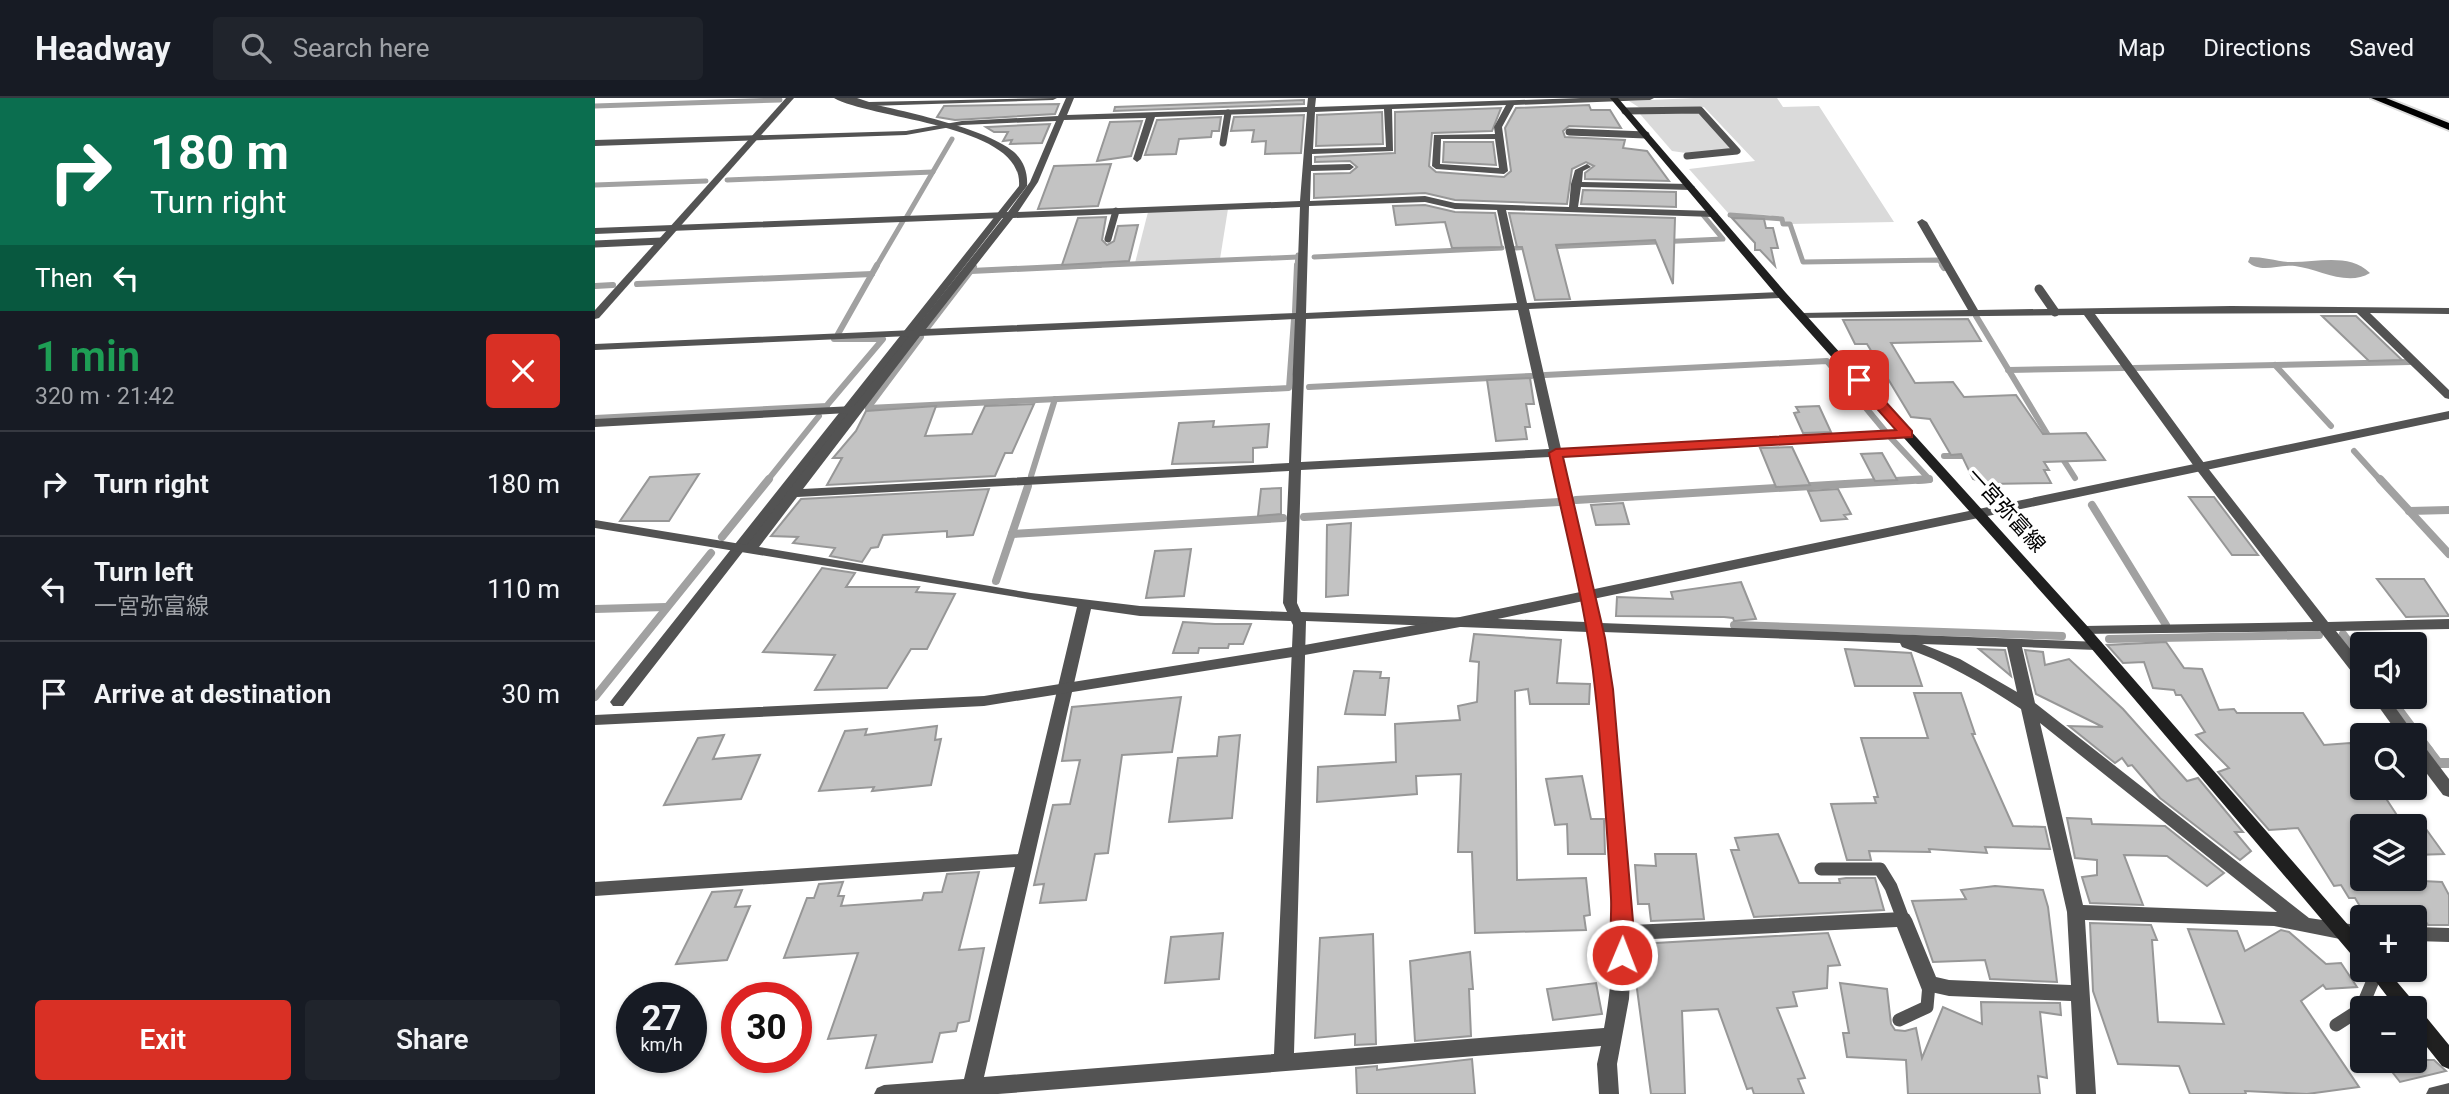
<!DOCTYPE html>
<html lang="en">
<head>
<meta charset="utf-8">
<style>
  body { margin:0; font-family:Roboto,"Noto Sans JP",sans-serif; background:#20242c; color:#f1f3f6; height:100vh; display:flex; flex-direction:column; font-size:26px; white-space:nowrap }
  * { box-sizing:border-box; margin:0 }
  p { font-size:23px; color:#9ea1a6 }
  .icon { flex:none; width:38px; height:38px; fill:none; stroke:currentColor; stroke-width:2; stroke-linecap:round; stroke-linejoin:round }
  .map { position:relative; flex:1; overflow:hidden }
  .details { display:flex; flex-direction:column; background:#171b24; width:595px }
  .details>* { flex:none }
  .hud { background:#0b6e4f; color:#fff; overflow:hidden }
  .buttons { position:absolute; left:1755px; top:534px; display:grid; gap:14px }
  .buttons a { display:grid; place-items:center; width:77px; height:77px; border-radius:7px; background:#171b24; box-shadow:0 2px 5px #0004; font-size:35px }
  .speed { position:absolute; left:21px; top:884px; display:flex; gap:14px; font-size:35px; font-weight:700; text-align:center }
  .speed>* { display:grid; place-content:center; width:91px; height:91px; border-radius:50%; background:#171b24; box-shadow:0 2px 5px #0004; line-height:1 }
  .speed small { font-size:18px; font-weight:400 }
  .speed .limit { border:10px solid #d22; background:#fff; color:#111 }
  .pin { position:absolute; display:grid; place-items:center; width:60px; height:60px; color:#fff; margin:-30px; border-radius:14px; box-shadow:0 4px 10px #0006 }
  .me { position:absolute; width:77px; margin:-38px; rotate:1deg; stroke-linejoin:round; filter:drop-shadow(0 0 5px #0008) }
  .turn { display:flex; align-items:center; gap:24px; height:147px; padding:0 35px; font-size:32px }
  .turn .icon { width:91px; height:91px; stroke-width:2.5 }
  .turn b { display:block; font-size:49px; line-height:60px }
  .then { display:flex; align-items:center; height:66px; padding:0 35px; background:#0003; gap:14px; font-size:26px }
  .round { display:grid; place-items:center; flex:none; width:74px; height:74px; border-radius:7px; background:#20242c }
  .head { display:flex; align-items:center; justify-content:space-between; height:119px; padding:0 35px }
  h1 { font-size:42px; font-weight:600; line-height:52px; color:#1e9e55 }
  .primary-button { display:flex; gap:14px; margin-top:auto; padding:14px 35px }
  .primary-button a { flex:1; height:80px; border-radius:7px; background:#d93025; color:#fff; font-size:28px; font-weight:600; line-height:80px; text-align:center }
  .primary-button a+a { background:#20242c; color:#f1f3f6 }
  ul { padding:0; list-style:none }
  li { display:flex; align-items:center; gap:21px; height:105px; padding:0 35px; border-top:2px solid #363941 }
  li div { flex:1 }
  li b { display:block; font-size:26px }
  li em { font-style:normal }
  header { display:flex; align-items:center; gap:42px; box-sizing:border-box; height:98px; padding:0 35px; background:#171b24; border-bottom:2px solid #363941 }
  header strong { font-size:33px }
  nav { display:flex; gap:38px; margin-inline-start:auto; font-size:24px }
  .search { width:490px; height:63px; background:#20242c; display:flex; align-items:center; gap:18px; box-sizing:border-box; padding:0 24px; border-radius:7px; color:#9ea1a6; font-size:26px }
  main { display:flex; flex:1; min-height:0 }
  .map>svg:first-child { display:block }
</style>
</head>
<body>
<header>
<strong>Headway</strong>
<div class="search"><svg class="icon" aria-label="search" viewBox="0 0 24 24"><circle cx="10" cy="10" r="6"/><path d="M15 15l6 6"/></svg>Search here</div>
<nav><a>Map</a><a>Directions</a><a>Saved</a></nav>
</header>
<main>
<section class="details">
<div class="hud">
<div class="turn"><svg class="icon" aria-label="right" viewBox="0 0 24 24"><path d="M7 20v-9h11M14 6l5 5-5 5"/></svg><div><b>180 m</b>Turn right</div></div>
<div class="then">Then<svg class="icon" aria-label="left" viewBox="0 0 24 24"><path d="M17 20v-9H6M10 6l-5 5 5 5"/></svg></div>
</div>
<div class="head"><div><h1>1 min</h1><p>320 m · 21:42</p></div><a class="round" style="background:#d93025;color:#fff"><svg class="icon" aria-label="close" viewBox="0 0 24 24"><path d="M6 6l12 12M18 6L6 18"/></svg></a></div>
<ul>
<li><svg class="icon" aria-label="right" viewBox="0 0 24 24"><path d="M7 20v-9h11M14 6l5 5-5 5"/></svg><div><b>Turn right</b></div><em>180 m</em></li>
<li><svg class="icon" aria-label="left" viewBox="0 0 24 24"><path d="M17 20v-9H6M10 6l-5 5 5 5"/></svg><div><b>Turn left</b><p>一宮弥富線</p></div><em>110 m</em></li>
<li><svg class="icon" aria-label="arrive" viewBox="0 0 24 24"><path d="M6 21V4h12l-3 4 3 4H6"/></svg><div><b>Arrive at destination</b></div><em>30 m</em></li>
</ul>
<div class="primary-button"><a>Exit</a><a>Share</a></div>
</section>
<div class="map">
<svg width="1854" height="996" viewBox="0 0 1854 996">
  <rect width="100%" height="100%" fill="#fff"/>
  <g fill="#dadada">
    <polygon points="1099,0 1182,0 1188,9 1224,8 1299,124 1195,126 1175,117 1134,116 1094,71 1160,63 1109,9 1045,10 1034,3"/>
    <polygon points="1105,15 1136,49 1133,51 1091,55 1077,53 1045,16"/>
    <polygon points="633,111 625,161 540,165 553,114"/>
  </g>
  <path fill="#a1a1a1" d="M1655,159c13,0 26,4 39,5 26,1 60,-10 81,11 -23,14 -51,-4 -75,-7 -16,-2 -34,8 -47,-4z"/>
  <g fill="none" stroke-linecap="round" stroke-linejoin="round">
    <g stroke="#a1a1a1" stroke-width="5">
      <polyline points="0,8 185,2"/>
      <polyline points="132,82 338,74"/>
      <polyline points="0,87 111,83"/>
      <polyline points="1135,117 1187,121 1188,126 1195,126 1208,164 1344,162 1349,169"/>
      <polyline points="311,120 357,41"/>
      <polyline points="952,149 1128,141 1108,117"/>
      <polyline points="921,150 935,149"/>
      <polyline points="719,159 907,150"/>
      <polyline points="281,169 308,123"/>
      <polyline points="465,169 703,159"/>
      <polyline points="702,169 703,157"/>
    </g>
    <g stroke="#a1a1a1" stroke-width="6">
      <polyline points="1347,167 1349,170"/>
      <polyline points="376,173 505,167"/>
      <polyline points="42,186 277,176"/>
      <polyline points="0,188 18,187"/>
      <polyline points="700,214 702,167"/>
      <polyline points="1381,218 1457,344"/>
      <polyline points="333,229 379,169"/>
      <polyline points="243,236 282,167"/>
      <polyline points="1680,267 1736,328"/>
      <polyline points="1539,270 1815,264"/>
      <polyline points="1413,272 1528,270"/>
      <polyline points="950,277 1232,263 1290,333"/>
      <polyline points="714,289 936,278"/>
      <polyline points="233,306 288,241 239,241"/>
      <polyline points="273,310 694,290 699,221"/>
      <polyline points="273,310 326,239"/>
      <polyline points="0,320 232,308"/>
      <polyline points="1296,340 1335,382 1323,383"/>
      <polyline points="1759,353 1786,383"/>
      <polyline points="1464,355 1480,380"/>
      <polyline points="1349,358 1377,358"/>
      <polyline points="436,378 460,301"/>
      <polyline points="172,383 224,318"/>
    </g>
    <g stroke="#a1a1a1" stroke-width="8">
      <polyline points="1785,381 1854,456"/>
      <polyline points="981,402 1334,381"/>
      <polyline points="1497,407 1571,527"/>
      <polyline points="1814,413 1854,412"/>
      <polyline points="709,419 964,404"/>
      <polyline points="417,436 688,420"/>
      <polyline points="127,439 174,381"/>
      <polyline points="401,483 433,388"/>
      <polyline points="0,511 71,509"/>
      <polyline points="1139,527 1467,538"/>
      <polyline points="1748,536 1768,563"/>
      <polyline points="1514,541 1724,537"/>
      <polyline points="1794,598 1835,653"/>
      <polyline points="0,599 116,455"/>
    </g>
    <polyline stroke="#a1a1a1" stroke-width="10" points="1833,652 1843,665 1854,665"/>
  </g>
  <g fill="#c3c3c3" stroke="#979797" stroke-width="2">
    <polygon points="709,2 709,6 519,13 520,9"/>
    <polygon points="464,6 460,16 360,22 342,19 349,8"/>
    <polygon points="994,7 996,12 1015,12 1026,30 974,28 968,33 970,39 1030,42 1028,50 1052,53 1074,83 990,81 990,75 999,68 991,64 977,71 972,106 860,102 830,95 719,100 719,76 755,75 762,69 755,63 720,64 720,59 800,55 800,14 906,10 897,33 837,35 834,68 841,74 909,79 916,73 910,30 921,10"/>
    <polygon points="787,14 788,46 721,48 722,17"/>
    <polygon points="709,17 706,55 670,56 671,43 657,44 659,32 636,33 639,19"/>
    <polygon points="626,19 624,33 617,33 616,39 584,41 581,56 550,57 562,22"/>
    <polygon points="547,23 536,58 502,63 515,24"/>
    <polygon points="455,26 447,45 415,46 417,42 408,43 413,34 399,34 391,29"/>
    <polygon points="849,44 898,44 901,67 848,64"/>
    <polygon points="516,66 503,108 443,111 459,68"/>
    <polygon points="988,92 1081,94 1081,109 986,106"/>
    <polygon points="830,107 860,114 900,115 907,149 857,150 850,124 801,127 798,108"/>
    <polygon points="914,115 1080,120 1078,186 1060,142 961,147 975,201 940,202 927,149 922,149"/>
    <polygon points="511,119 507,142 512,147 519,143 523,128 543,127 534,163 467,167 483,120"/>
    <polygon points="1137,120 1169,121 1171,130 1178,130 1183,150 1176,150 1180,168 1165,152 1160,152 1160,145"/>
    <polygon points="1727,218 1761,218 1807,262 1774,263"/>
    <polygon points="1373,221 1386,243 1296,245 1320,285 1358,284 1369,299 1421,297 1448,336 1491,335 1510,362 1449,364 1454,372 1449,372 1456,385 1393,386 1378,381 1366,356 1356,357 1335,321 1316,319 1272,246 1260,246 1248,222"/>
    <polygon points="935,280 939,306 931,306 935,329 930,329 932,341 901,343 892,282"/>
    <polygon points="439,306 417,355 410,355 400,378 232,387 247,360 238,360 261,333 271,313 341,308 330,338 377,336 390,308"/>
    <polygon points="1224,308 1236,334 1208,335 1199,315 1204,314 1201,309"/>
    <polygon points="619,323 618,329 674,326 672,349 658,350 658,364 577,366 584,325"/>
    <polygon points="1197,349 1215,387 1181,389 1165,350"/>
    <polygon points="1287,355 1301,380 1302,382 1280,383 1266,356"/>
    <polygon points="104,376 74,423 25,423 55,379"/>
    <polygon points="686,390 686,416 663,418 666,391"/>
    <polygon points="394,391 378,437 352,439 352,433 288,437 283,449 276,450 267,464 235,458 240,450 198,445 203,439 176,438 206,401"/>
    <polygon points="1243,391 1256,416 1249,417 1252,421 1226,423 1213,393"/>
    <polygon points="1594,399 1619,399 1663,457 1637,457"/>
    <polygon points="1028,405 1034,426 1001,427 996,407"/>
    <polygon points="756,425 753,497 731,499 732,427"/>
    <polygon points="596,451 589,498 551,500 560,453"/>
    <polygon points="227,470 260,475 251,489 324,489 321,494 360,496 332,551 316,551 292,590 220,592 240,557 168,554"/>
    <polygon points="1782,481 1829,481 1854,518 1811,519"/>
    <polygon points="1146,484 1161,521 1139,523 1138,520 1129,519 1021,518 1022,499 1078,501 1076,494"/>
    <polygon points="588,524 620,526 656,526 648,546 634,546 633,550 604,550 603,555 578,555"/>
    <polygon points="879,536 966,542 962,585 995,586 994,606 935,606 933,591 920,593 922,782 991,780 995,817 989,818 991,832 880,835 877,754 863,754 866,676 821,678 822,696 722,704 723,669 801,664 800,626 865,622 863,608 882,604 884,564 875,563"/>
    <polygon points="1571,544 1589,570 1607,571 1624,612 1639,611 1642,615 1708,615 1729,647 1755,645 1768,664 1768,699 1790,699 1809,728 1768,728 1768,780 1847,784 1854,797 1854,827 1833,827 1826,816 1769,815 1760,800 1754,800 1746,787 1739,788 1703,730 1674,732 1623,674 1634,670 1601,637 1610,634 1586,597 1581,597 1579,592 1558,590 1549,564 1528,565 1512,547"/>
    <polygon points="1250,551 1316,555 1327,588 1260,588"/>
    <polygon points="1384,551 1410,552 1416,578"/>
    <polygon points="1430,552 1448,554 1450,567 1474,561 1528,611 1592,683 1603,680 1648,734 1640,734 1656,753 1645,762 1565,700 1537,667 1533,668 1527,660 1520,665 1474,628 1508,629 1441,596"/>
    <polygon points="759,573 786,574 785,580 794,580 790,617 750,616"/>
    <polygon points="1319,595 1366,595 1380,636 1377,636 1418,728 1450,729 1455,751 1390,749 1392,755 1334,751 1335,754 1274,753 1276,762 1252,762 1236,706 1281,705 1279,699 1283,699 1266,640 1333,640"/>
    <polygon points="586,599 577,654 527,657 513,755 500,756 491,802 445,805 449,786 439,787 458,707 475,706 485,662 467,663 477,609"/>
    <polygon points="342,628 340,642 346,641 336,687 277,693 279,689 224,693 250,633 272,631 270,637"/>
    <polygon points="129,637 118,661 165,657 146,701 69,707 103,640"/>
    <polygon points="645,637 637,720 574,724 583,660 622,658 624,639"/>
    <polygon points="987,678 996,721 1009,721 1010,756 973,756 972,726 960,727 951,681"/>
    <polygon points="1472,720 1496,721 1497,726 1570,728 1629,775 1612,788 1572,758 1529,757 1548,807 1495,805 1487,779 1502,777 1502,762 1480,760"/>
    <polygon points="1831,731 1849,756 1820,757 1820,732"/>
    <polygon points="1183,736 1204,785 1245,785 1244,781 1251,780 1280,780 1289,812 1159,819 1136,752 1144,752 1140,740"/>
    <polygon points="1060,756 1101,756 1109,821 1056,823 1054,806 1043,806 1040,767 1061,768"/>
    <polygon points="384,774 364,852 389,850 374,923 363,925 361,933 345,935 337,964 271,970 281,937 233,941 263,855 189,860 212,800 219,800 224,786 248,784 243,798 249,798 246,808 327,802 329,795 347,794 352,776"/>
    <polygon points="1400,788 1448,792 1453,809 1462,884 1395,881 1390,862 1338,864 1317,803 1371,801 1366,792"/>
    <polygon points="147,792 140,809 155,808 132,862 81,866 117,794"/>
    <polygon points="1495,825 1556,827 1562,842 1557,842 1563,924 1629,926 1593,831 1642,833 1650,853 1686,832 1694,834 1731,866 1746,865 1762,889 1731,891 1728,887 1706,903 1764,989 1712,996 1650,993 1651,996 1595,996 1584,968 1523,966 1498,893"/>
    <polygon points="628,835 624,881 570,885 576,839"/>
    <polygon points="1233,835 1245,867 1233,868 1232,890 1198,894 1202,908 1182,910 1210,980 1203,981 1209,996 1159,996 1157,990 1152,991 1123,911 1087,913 1090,996 1056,996 1040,876 1048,876 1044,846"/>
    <polygon points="778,836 781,946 760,947 760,936 720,940 725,840"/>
    <polygon points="875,854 878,891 874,891 876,938 820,943 815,863"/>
    <polygon points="1001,885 1007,916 958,922 952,891"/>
    <polygon points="1245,885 1292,891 1296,926 1300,932 1310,933 1321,930 1327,960 1348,909 1387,926 1386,904 1465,905 1466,917 1445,914 1452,980 1443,978 1445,996 1313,996 1311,962 1252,959 1248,935 1254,935"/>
    <polygon points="877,961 880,996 762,996 761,970 782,968 782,972"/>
    <polygon points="1788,962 1839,962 1851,973 1805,984"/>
  </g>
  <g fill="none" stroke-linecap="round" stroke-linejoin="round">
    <g stroke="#dbdbdb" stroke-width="4">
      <polygon id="trunk" points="1776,0 1791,0 1854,25 1854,32"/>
    </g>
    <g stroke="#535353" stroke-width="7">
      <polyline points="1030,13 1105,12 1142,53 1092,58"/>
      <polyline points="974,34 1051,37"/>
      <polyline points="628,45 633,15"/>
      <polyline points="513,141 521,113"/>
      <polyline points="0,146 67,143"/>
    </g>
    <polyline stroke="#535353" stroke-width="9" points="1444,191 1460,214"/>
    <g stroke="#535353" stroke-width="13">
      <polyline points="1226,771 1285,771 1296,789 1308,821"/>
      <polyline points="1304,922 1332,909 1334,886"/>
      <polyline points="1741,927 1766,911 1782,873"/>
    </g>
    <path fill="#535353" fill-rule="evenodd" d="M239,0h13c43,11 135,27 167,54 10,9 14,21 13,34l-404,520h-10l-3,-4 3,-4 406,-512c5,-62 -146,-66 -185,-88z"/>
    <g fill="#535353" fill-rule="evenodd">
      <polygon points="250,0 262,0 274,4 462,0 458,2 274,8"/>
      <path d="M471,0h8l-7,17 240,-8 1,-9h8l-1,9 266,-9h73l-4,2 -136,5 -12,22 6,44 -4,3 -68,-5 -4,-3 2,-31 61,-1 -1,-7 12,-22 -114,4 1,42 -81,3v11l38,-1 4,3 -4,3 -39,1 -1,30 115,-5 30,7 114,4 2,-23 4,-14 12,-6 4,3 -8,4 -1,11 109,2 4,3 -4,3 -110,-3 -3,20 135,4 5,3 -5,3 -207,-7 21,93 255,-11 5,3 -5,3 -253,11 32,140 346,-19 6,4 -6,4 -345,18 39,167 500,19 2,3 -7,5 -74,-3 13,56 274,215 54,8v14l-23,-1 -66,-13 -189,-6 11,174h-20l-5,-93 -122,-5 -27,-6 -25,-63 -265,13 -3,59 -12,65 2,30h-20l-2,-30 4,-18 -603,48h-124l3,-6 7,-3 80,-6 51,-212 -420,29v-14l423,-28 59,-247 -482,-79v-8l152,25 101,-132 -253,14v-8l259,-13 55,-70 -314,14v-6l319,-14 89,-112 -408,16v-6l413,-16 22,-30 26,-61 -94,4 -56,10 -311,11v-6l311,-9 56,-10 96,-5zM789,11l2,38 -73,2 2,-37zM712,14l-7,89 -282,11 20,-30 26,-62 82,-2 -13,41 4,3 4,-3 14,-42zM846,41h54l4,29 -59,-4zM830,104l30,7 42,1 20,93 -211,10 3,-107zM705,109l-4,106 -370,16 87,-111zM923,212l31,139 -248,13 5,-143zM700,221l-6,144 -486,26 117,-153zM955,359l36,165 -285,-10 -4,-9 4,-133zM694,373l-6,132 4,9 -147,-6 -109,-13 -272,-46 38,-50zM496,511l49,7 151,5 2,4 -19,429 -290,23zM711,523l282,11c8,34 9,71 12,107 10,95 22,194 4,289l-310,25zM1008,534l297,11 2,4c43,14 81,37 119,62l46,203 4,73 -122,-5 -13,-3 -24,-58 -3,-5 -6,-2 -271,13 -8,-114zM1327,546l85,3 10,45 -57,-33zM1445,625l237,189 -194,-7z"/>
      <polygon points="1327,121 1332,124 1383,212 1636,208 1854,210 1854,216 1775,215 1854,292 1854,301 1850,300 1762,215 1500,216 1609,365 1733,524 1854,521 1854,531 1741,533 1768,567 1768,583 1763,582 1725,533 1484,536 1482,533 1484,530 1489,528 1718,524 1601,371 1489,217 1202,220 1202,216 1206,215 1373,212 1322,124"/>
      <polygon points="1776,598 1792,598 1820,637 1804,637"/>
      <polygon points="1820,642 1826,644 1854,681 1854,699 1848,697 1820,660"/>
      <polygon points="1820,829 1854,830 1854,844 1820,843"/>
      <polygon points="1854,985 1854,996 1831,996 1834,990"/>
    </g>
    <g fill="#535353" fill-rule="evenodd">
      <polygon points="191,0 199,0 4,220 0,221 0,212"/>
      <polygon points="1854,313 1854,321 865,529 704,558 389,608 0,627 0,617 389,598 704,548 865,519"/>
    </g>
    <g fill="#202020" fill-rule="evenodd">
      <polygon points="1015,0 1023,0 1191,195 1494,530 1768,844 1768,864 1761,862 1484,536 1183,199"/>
      <polygon points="1772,872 1792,872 1819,904 1821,912 1827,914 1854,947 1854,971 1847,968 1820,934 1820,910 1801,910"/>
    </g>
    <use href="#trunk" fill="#000" fill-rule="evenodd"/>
  </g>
  <path fill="#d93025" stroke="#8d1f18" stroke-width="2" d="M1264,278l4,1 49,54v6l-349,20 42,181 8,51 21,244 -5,28 -7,3 -8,-3c-6,-12 -2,-47 -3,-63 -4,-70 -8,-139 -16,-209 -8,-79 -30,-158 -46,-236l7,-4 340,-19 -42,-47 -2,-3z"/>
  <g text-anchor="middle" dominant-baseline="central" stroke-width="7" stroke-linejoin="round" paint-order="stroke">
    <g font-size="21" fill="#000" stroke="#fff">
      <text transform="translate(1411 412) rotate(48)">一宮弥富線</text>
    </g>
  </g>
</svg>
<div class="buttons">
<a><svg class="icon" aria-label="sound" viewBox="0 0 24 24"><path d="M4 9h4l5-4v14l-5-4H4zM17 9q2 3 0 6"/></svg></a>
<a><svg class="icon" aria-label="search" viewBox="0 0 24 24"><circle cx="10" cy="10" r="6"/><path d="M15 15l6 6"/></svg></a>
<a><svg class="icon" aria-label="layers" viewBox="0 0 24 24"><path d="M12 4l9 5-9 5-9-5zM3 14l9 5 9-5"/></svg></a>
<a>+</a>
<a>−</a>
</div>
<div class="speed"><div>27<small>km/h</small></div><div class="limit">30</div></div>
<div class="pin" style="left:1264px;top:282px;background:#d93025"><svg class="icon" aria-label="arrive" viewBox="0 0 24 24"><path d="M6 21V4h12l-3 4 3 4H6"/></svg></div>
<svg class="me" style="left:1027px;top:857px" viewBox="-20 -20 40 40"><circle r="17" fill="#d93025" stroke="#fff" stroke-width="3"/><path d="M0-11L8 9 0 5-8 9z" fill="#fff"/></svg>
</div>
</main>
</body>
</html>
